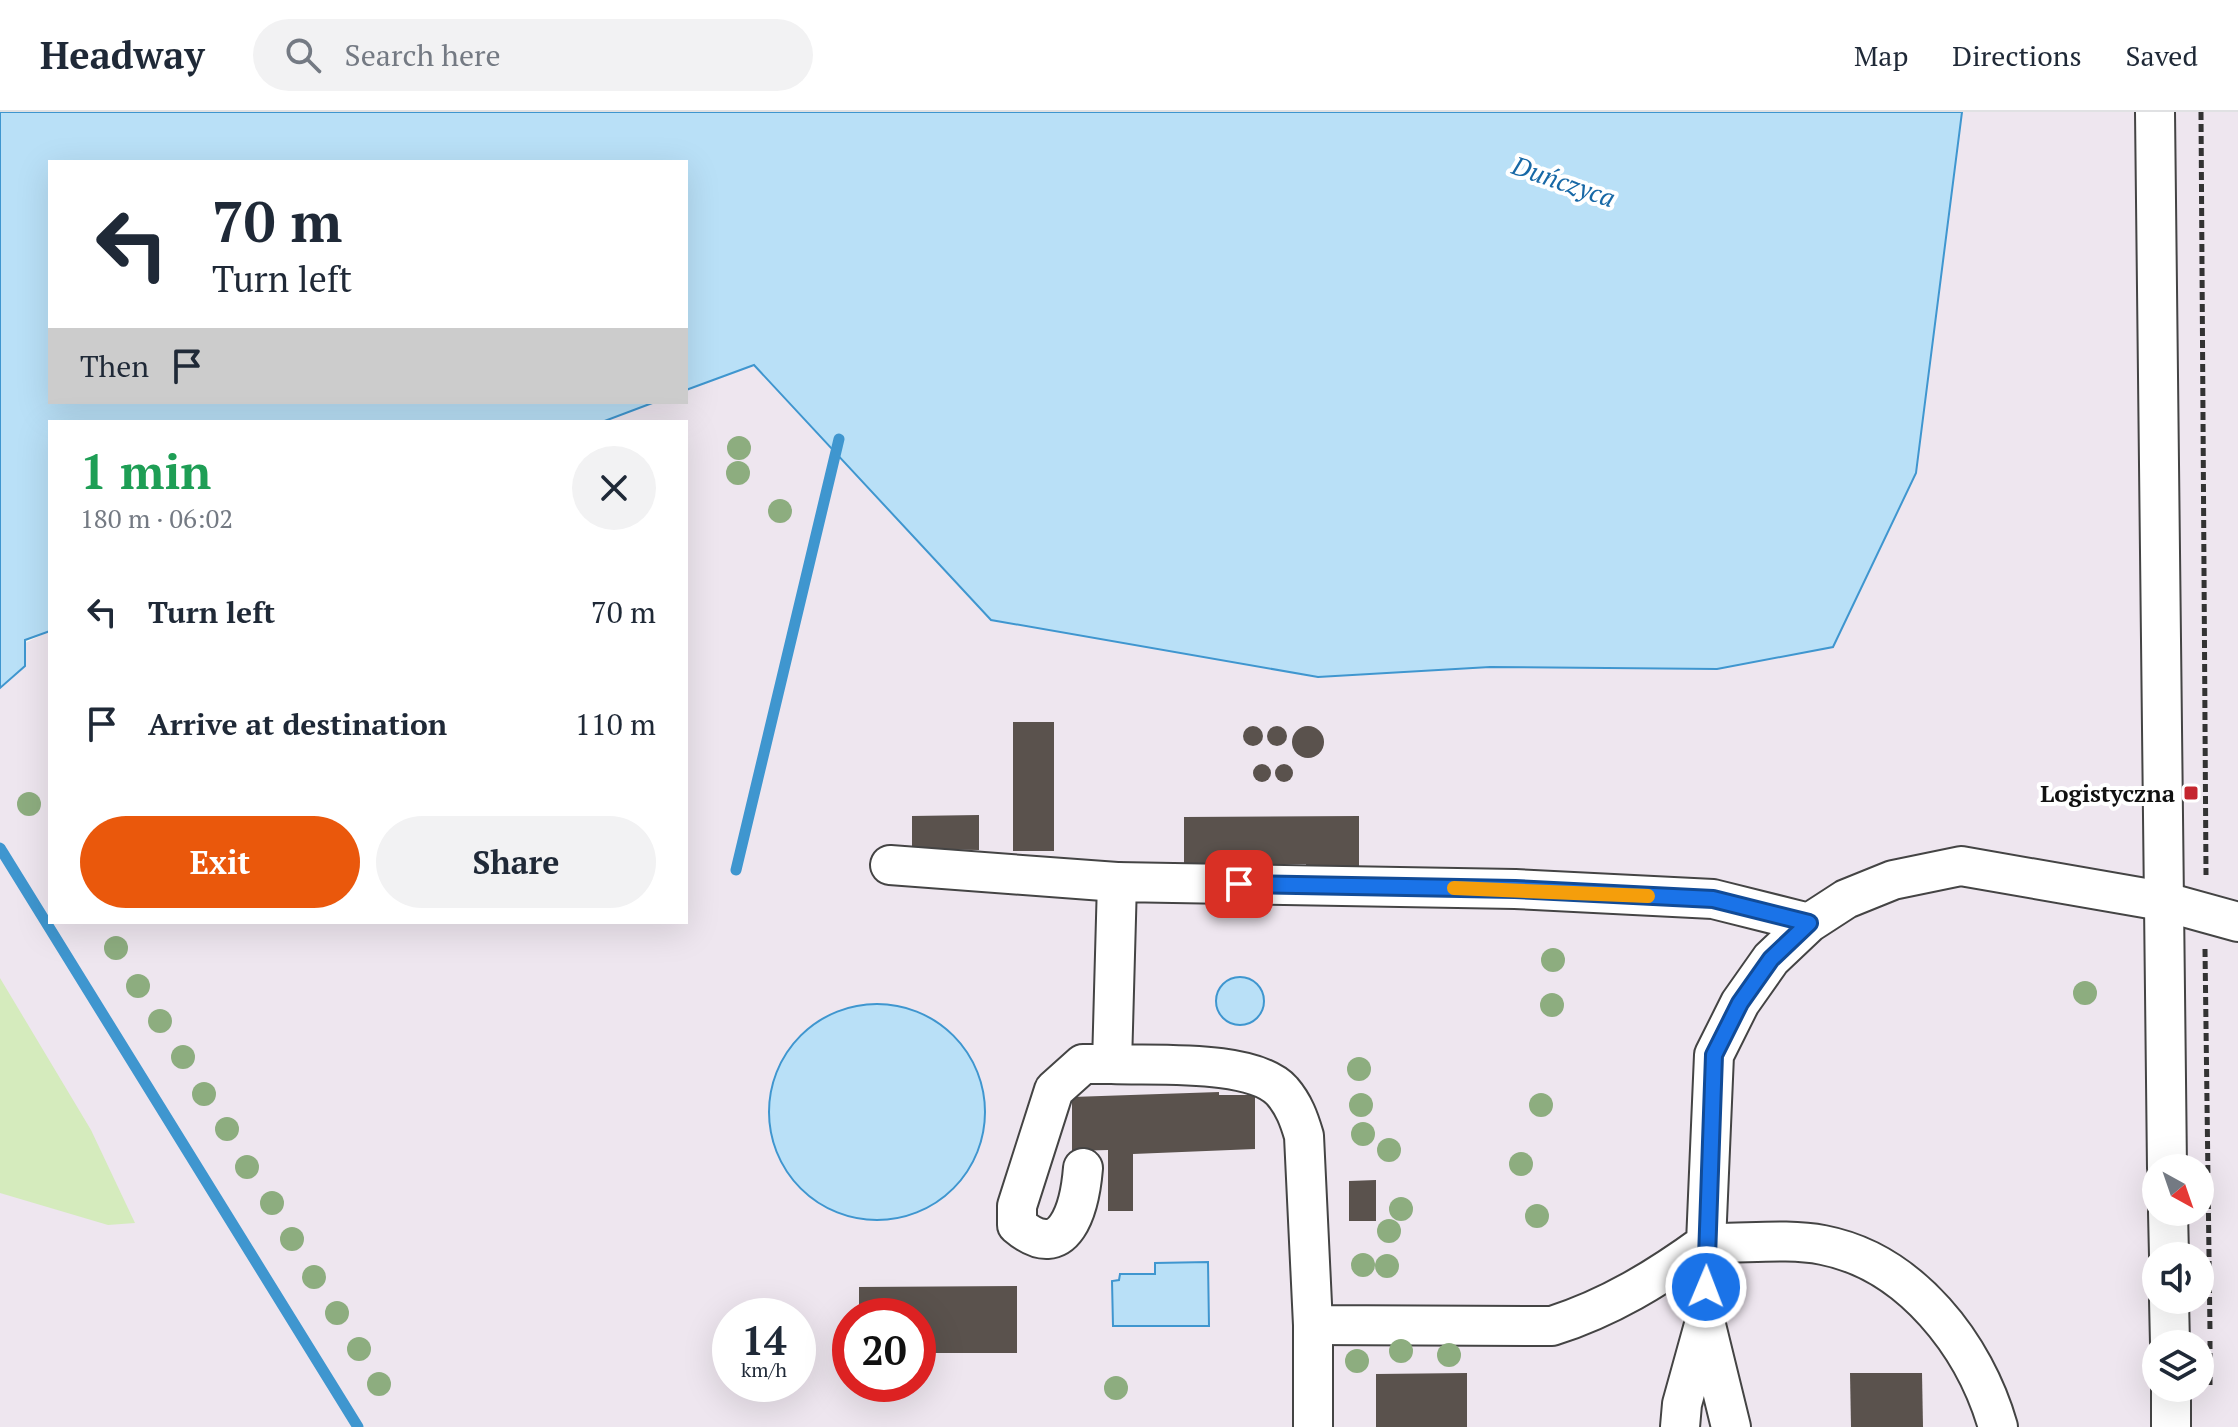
<!DOCTYPE html>
<html lang="en">
<head>
<meta charset="utf-8">
<style>
  body { margin:0; font-family:"PT Serif",serif; background:#f2f2f3; color:#1f2937; height:100vh; display:flex; flex-direction:column; font-size:30px; white-space:nowrap }
  * { box-sizing:border-box; margin:0 }
  p { font-size:26px; color:#747a83 }
  .icon { flex:none; width:44px; height:44px; fill:none; stroke:currentColor; stroke-width:2; stroke-linecap:round; stroke-linejoin:round }
  .map { position:relative; flex:1; overflow:hidden }
  .side { position:absolute; left:48px; top:308px; width:640px; height:504px; display:flex; flex-direction:column; background:#fff; border-radius:0px; box-shadow:0 8px 32px #0002 }
  .side>* { flex:none }
  .guide { position:absolute; left:48px; top:48px; width:640px; height:244px; border-radius:0px; box-shadow:0 8px 32px #0002; background:#fff; color:#1f2937; overflow:hidden }
  .needle { width:52px; rotate:140deg }
  .fabs { position:absolute; left:2142px; top:1042px; display:grid; gap:16px }
  .fabs a { display:grid; place-items:center; width:72px; height:72px; border-radius:50%; background:#fff; box-shadow:0 8px 32px #0002; font-size:40px }
  .speed { position:absolute; left:712px; top:1186px; display:flex; gap:16px; font-size:40px; font-weight:700; text-align:center }
  .speed>* { display:grid; place-content:center; width:104px; height:104px; border-radius:50%; background:#fff; box-shadow:0 8px 32px #0002; line-height:1 }
  .speed small { font-size:20px; font-weight:400 }
  .speed .limit { border:12px solid #d22; background:#fff; color:#111 }
  .pin { position:absolute; display:grid; place-items:center; width:68px; height:68px; color:#fff; margin:-34px; border-radius:16px; box-shadow:0 4px 12px #0006 }
  .me { position:absolute; width:88px; margin:-44px; rotate:1deg; stroke-linejoin:round; filter:drop-shadow(0 0 6px #0008) }
  .turn { display:flex; align-items:center; gap:28px; height:168px; padding:0 32px; font-size:36px }
  .turn .icon { width:104px; height:104px; stroke-width:2.5 }
  .turn b { display:block; font-size:56px; line-height:68px }
  .then { display:flex; align-items:center; height:76px; padding:0 32px; background:#0003; gap:16px; font-size:30px }
  .round { display:grid; place-items:center; flex:none; width:84px; height:84px; border-radius:42px; background:#f2f2f3 }
  .overview { display:flex; align-items:center; justify-content:space-between; height:136px; padding:0 32px }
  h1 { font-size:48px; font-weight:700; line-height:60px; color:#1e9e55 }
  .button { display:flex; gap:16px; margin-top:auto; padding:16px 32px }
  .button a { flex:1; height:92px; border-radius:48px; background:#ea580c; color:#fff; font-size:32px; font-weight:700; line-height:92px; text-align:center }
  .button a+a { background:#f2f2f3; color:#1f2937 }
  ul { padding:0; list-style:none }
  li { display:flex; align-items:center; gap:24px; height:112px; padding:0 32px }
  li div { flex:1 }
  li b { display:block; font-size:30px }
  li em { font-style:normal }
  header { display:flex; align-items:center; gap:48px; box-sizing:border-box; height:112px; padding:0 40px; background:#fff; border-bottom:2px solid #e0e1e3 }
  header strong { font-size:38px }
  nav { display:flex; gap:44px; margin-inline-start:auto; font-size:28px }
  .search { width:560px; height:72px; background:#f2f2f3; display:flex; align-items:center; gap:20px; box-sizing:border-box; padding:0 28px; border-radius:44px; color:#747a83; font-size:30px }
  .map>svg:first-child { display:block }
</style>
</head>
<body>
<header>
<strong>Headway</strong>
<div class="search"><svg class="icon" aria-label="search" viewBox="0 0 24 24"><circle cx="10" cy="10" r="6"/><path d="M15 15l6 6"/></svg>Search here</div>
<nav><a>Map</a><a>Directions</a><a>Saved</a></nav>
</header>
<div class="map">
<svg width="2238" height="1315" viewBox="0 0 2238 1315">
  <rect width="100%" height="100%" fill="#fffdf5"/>
  <path fill="#eee6ef" fill-rule="evenodd" d="M1962,0h276v1315h-2238v-772l50,-24v291h636v-500h-84l53,-20h31v-12l68,-26 237,256 327,57 172,-10 426,-194zM2156,1056h44v44h-44zM2156,1144h44v44h-44zM730,1204h68v68h-68zM850,1204h68v68h-68zM2156,1232h44v44h-44z"/>
  <polygon fill="#d5ebbd" points="0,866 91,1018 135,1111 108,1113 0,1081"/>
  <g fill="#b9e0f7" stroke="#3f96cf" stroke-width="2">
    <polygon points="0,0 1962,0 1916,361 1833,535 1717,557 1490,555 1318,565 991,508 754,253 686,278 686,50 50,50 50,290 655,290 602,310 50,310 50,519 25,528 25,554 0,576"/>
    <circle cx="1240" cy="889" r="24"/>
    <circle cx="877" cy="1000" r="108"/>
    <polygon points="1208,1150 1209,1214 1113,1214 1112,1169 1119,1168 1120,1162 1155,1162 1155,1151"/>
  </g>
  <g fill="none" stroke-linecap="round" stroke-linejoin="round">
    <g stroke="#3f96cf" stroke-width="11">
      <polyline points="0,736 358,1315"/>
      <polyline points="736,758 839,327"/>
    </g>
  </g>
  <g fill="#5a524d">
    <rect x="1013" y="610" width="41" height="129"/>
    <circle cx="1308" cy="630" r="16"/>
    <circle cx="1277" cy="624" r="10"/>
    <circle cx="1253" cy="624" r="10"/>
    <circle cx="1262" cy="661" r="9"/>
    <circle cx="1284" cy="661" r="9"/>
    <polygon points="979,703 979,738 912,737 912,704"/>
    <polygon points="1359,704 1359,757 1306,757 1306,752 1184,753 1184,705"/>
    <polygon points="1219,980 1219,983 1255,983 1255,1037 1133,1042 1133,1099 1108,1099 1108,1038 1072,1039 1072,985"/>
    <polygon points="1376,1068 1376,1109 1349,1109 1349,1069"/>
    <polygon points="1017,1174 1017,1241 918,1241 918,1204 859,1204 859,1175"/>
    <polygon points="1467,1261 1467,1315 1376,1315 1376,1262"/>
    <polygon points="1850,1261 1922,1261 1923,1315 1851,1315"/>
  </g>
  <g fill="none" stroke-linecap="round" stroke-linejoin="round">
    <g stroke="#444" stroke-width="42">
      <g id="minor">
        <polyline points="2155,0 2167,1056"/>
        <polyline points="890,753 1117,770"/>
        <path d="M1809,811l-96,-24 -198,-10 -398,-7 -5,182c43,2 141,-5 170,27 12,14 17,28 22,45l9,189 239,1c57,-18 106,-48 154,-83l8,-188 26,-52 31,-44 38,-36 37,-24 47,-19 68,-14 201,35 76,21"/>
        <path d="M1083,1056c-3,37 -17,99 -66,57v-19l37,-116 29,-26h29"/>
        <polyline points="2168,1100 2169,1144"/>
        <polyline points="2169,1188 2170,1232"/>
        <polyline points="1313,1213 1313,1315"/>
        <polyline points="2171,1276 2171,1315"/>
        <polyline points="1680,1315 1682,1292 1705,1209"/>
        <path d="M1731,1315l-26,-106 1,-78c38,1 81,-5 117,2 88,17 152,101 175,182"/>
      </g>
    </g>
    <g stroke="#333" stroke-width="5" stroke-dasharray="8 4" stroke-linecap="butt">
      <polyline points="2201,0 2206,763"/>
      <polyline points="2205,837 2210,1219"/>
      <polyline points="2210,1229 2210,1275"/>
    </g>
    <use href="#minor" stroke="#fff" stroke-width="38"/>
  </g>
  <g fill="#8dad7f">
    <circle cx="739" cy="336" r="12"/>
    <circle cx="738" cy="361" r="12"/>
    <circle cx="780" cy="399" r="12"/>
    <circle cx="29" cy="692" r="12"/>
    <circle cx="116" cy="836" r="12"/>
    <circle cx="1553" cy="848" r="12"/>
    <circle cx="138" cy="874" r="12"/>
    <circle cx="2085" cy="881" r="12"/>
    <circle cx="1552" cy="893" r="12"/>
    <circle cx="160" cy="909" r="12"/>
    <circle cx="183" cy="945" r="12"/>
    <circle cx="1359" cy="957" r="12"/>
    <circle cx="204" cy="982" r="12"/>
    <circle cx="1361" cy="993" r="12"/>
    <circle cx="1541" cy="993" r="12"/>
    <circle cx="227" cy="1017" r="12"/>
    <circle cx="1363" cy="1022" r="12"/>
    <circle cx="1389" cy="1038" r="12"/>
    <circle cx="1521" cy="1052" r="12"/>
    <circle cx="247" cy="1055" r="12"/>
    <circle cx="272" cy="1091" r="12"/>
    <circle cx="1401" cy="1097" r="12"/>
    <circle cx="1537" cy="1104" r="12"/>
    <circle cx="1389" cy="1119" r="12"/>
    <circle cx="292" cy="1127" r="12"/>
    <circle cx="1363" cy="1153" r="12"/>
    <circle cx="1387" cy="1154" r="12"/>
    <circle cx="314" cy="1165" r="12"/>
    <circle cx="337" cy="1201" r="12"/>
    <circle cx="359" cy="1237" r="12"/>
    <circle cx="1401" cy="1239" r="12"/>
    <circle cx="1449" cy="1243" r="12"/>
    <circle cx="1357" cy="1249" r="12"/>
    <circle cx="379" cy="1272" r="12"/>
    <circle cx="1116" cy="1276" r="12"/>
  </g>
  <g fill="none" stroke-linecap="round" stroke-linejoin="round">
    <g stroke="#114b97" stroke-width="20">
      <polyline id="route" points="1239,772 1515,777 1713,787 1809,811 1771,847 1740,891 1714,943 1706,1175"/>
    </g>
    <use href="#route" stroke="#1a73e8" stroke-width="14"/>
    <polyline stroke="#f59e0b" stroke-width="14" points="1454,776 1648,784"/>
  </g>
  <rect fill="#c4262e" stroke="#fff" stroke-width="3" x="2183" y="673" width="16" height="16" rx="4"/>
  <g text-anchor="middle" dominant-baseline="central" stroke-width="8" stroke-linejoin="round" paint-order="stroke">
    <g font-size="24" font-weight="bold" fill="#111" stroke="#fff" text-anchor="end">
      <text x="2175" y="681">Logistyczna</text>
    </g>
    <g font-size="26" font-style="italic" fill="#1768a6" stroke="#fff">
      <text transform="translate(1564 69) rotate(19)">Duńczyca</text>
    </g>
  </g>
</svg>
<div class="fabs">
<a><svg class="needle" viewBox="-14 -14 28 28"><path d="M0-13l5 13h-10z" fill="#e53935"/><path d="M0 13l5-13h-10z" fill="#747a83"/></svg></a>
<a><svg class="icon" aria-label="sound" viewBox="0 0 24 24"><path d="M4 9h4l5-4v14l-5-4H4zM17 9q2 3 0 6"/></svg></a>
<a><svg class="icon" aria-label="layers" viewBox="0 0 24 24"><path d="M12 4l9 5-9 5-9-5zM3 14l9 5 9-5"/></svg></a>
</div>
<div class="speed"><div>14<small>km/h</small></div><div class="limit">20</div></div>
<div class="pin" style="left:1239px;top:772px;background:#d93025"><svg class="icon" aria-label="arrive" viewBox="0 0 24 24"><path d="M6 21V4h12l-3 4 3 4H6"/></svg></div>
<svg class="me" style="left:1706px;top:1175px" viewBox="-20 -20 40 40"><circle r="17" fill="#1a73e8" stroke="#fff" stroke-width="3"/><path d="M0-11L8 9 0 5-8 9z" fill="#fff"/></svg>
<div class="guide">
<div class="turn"><svg class="icon" aria-label="left" viewBox="0 0 24 24"><path d="M17 20v-9H6M10 6l-5 5 5 5"/></svg><div><b>70 m</b>Turn left</div></div>
<div class="then">Then<svg class="icon" aria-label="arrive" viewBox="0 0 24 24"><path d="M6 21V4h12l-3 4 3 4H6"/></svg></div>
</div>
<section class="side">
<div class="overview"><div><h1>1 min</h1><p>180 m · 06:02</p></div><a class="round"><svg class="icon" aria-label="close" viewBox="0 0 24 24"><path d="M6 6l12 12M18 6L6 18"/></svg></a></div>
<ul>
<li><svg class="icon" aria-label="left" viewBox="0 0 24 24"><path d="M17 20v-9H6M10 6l-5 5 5 5"/></svg><div><b>Turn left</b></div><em>70 m</em></li>
<li><svg class="icon" aria-label="arrive" viewBox="0 0 24 24"><path d="M6 21V4h12l-3 4 3 4H6"/></svg><div><b>Arrive at destination</b></div><em>110 m</em></li>
</ul>
<div class="button"><a>Exit</a><a>Share</a></div>
</section>
</div>
</body>
</html>
